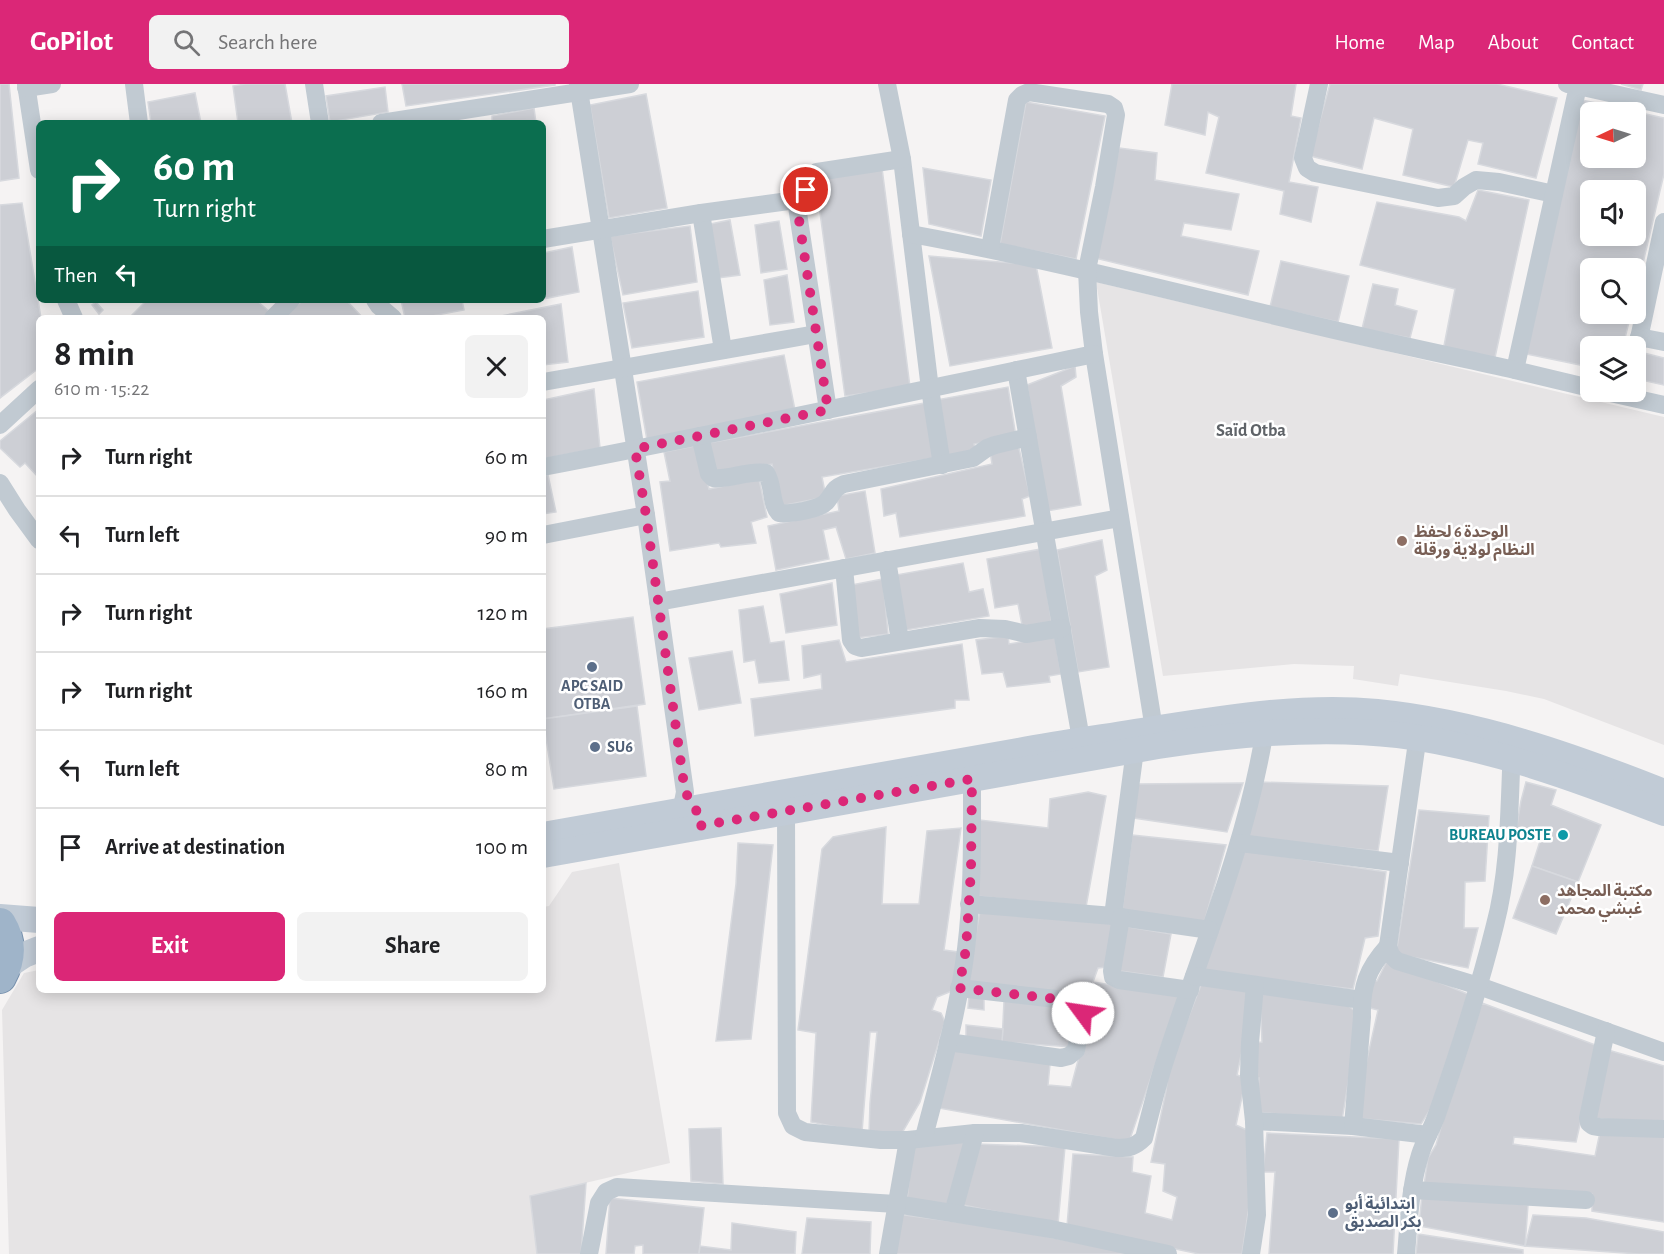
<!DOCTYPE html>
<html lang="en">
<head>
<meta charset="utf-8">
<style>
  body { margin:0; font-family:"Alegreya Sans","Noto Sans Arabic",sans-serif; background:#f2f2f2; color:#202124; height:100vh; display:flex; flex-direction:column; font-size:22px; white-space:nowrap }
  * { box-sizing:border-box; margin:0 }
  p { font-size:20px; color:#757577 }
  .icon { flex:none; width:33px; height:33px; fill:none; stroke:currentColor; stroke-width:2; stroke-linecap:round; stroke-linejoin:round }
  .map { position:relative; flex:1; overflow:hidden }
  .sheet { position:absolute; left:36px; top:231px; width:510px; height:678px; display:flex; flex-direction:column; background:#fff; border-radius:9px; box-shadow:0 3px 15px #0003 }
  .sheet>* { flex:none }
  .top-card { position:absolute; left:36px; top:36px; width:510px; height:183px; border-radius:9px; box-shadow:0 3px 15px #0003; background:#0b6e4f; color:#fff; overflow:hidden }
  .needle { width:39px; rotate:266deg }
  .tools { position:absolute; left:1580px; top:18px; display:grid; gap:12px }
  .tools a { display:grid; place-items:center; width:66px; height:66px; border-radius:9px; background:#fff; box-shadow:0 3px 15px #0003; font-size:30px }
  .pin { position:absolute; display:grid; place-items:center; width:51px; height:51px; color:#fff; margin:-26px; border:3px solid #fff; border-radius:50%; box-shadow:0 2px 6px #0007 }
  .me { position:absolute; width:66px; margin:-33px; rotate:301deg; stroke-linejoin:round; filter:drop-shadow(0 0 4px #0008) }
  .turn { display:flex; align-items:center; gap:21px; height:126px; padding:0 18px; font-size:27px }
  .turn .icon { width:78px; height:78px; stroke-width:2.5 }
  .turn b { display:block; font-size:42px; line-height:51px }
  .then { display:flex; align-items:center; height:57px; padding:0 18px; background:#0003; gap:12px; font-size:22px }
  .round { display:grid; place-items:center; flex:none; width:63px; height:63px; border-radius:9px; background:#f2f2f2 }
  .overview { display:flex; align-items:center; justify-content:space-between; height:102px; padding:0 18px }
  h1 { font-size:36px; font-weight:600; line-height:45px }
  .action { display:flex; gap:12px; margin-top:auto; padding:12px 18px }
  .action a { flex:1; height:69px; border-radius:9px; background:#db2777; color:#fff; font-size:24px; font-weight:600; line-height:69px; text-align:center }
  .action a+a { background:#f2f2f2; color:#202124 }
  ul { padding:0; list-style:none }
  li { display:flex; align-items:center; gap:18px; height:78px; padding:0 18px; border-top:2px solid #e0e0e0 }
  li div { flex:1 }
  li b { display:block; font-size:22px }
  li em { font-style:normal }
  header { display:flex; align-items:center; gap:36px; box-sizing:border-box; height:84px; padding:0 30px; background:#db2777; color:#fff }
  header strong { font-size:28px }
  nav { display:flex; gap:33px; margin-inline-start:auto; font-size:21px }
  .search { width:420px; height:54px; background:#f2f2f2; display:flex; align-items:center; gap:15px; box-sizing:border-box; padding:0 21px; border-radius:9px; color:#757577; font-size:22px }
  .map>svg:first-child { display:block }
</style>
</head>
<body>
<header>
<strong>GoPilot</strong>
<div class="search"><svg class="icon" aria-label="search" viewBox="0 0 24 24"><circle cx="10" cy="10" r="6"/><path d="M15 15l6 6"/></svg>Search here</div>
<nav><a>Home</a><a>Map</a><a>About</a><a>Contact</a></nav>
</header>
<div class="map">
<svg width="1664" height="1170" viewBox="0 0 1664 1170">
  <rect width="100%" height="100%" fill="#f5f3f3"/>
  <g fill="#e6e4e5">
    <polygon points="1096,198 1664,333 1664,661 1544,615 1506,607 1400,590 1398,602 1353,595 1354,582 1294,580 1163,592"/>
    <polygon points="619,779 670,1079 530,1112 537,1170 9,1170 2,926 24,889 39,886 39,906 543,906 543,823 549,822 572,788"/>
  </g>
  <g fill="#cdcfd5" stroke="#d7d9de" stroke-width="1.5" fill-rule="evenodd">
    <polygon points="0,0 9,0 19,94 0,97"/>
    <polygon points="245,0 285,0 292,39 238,39 233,2"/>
    <polygon points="402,0 555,0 555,1 406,22"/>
    <polygon points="1172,0 1296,0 1291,32 1301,34 1289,98 1318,103 1311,138 1280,130 1284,107 1206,89 1219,33 1208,28 1205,51 1165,41"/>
    <polygon points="1330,0 1497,0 1557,14 1536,94 1478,80 1483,59 1468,56 1454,103 1403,91 1413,45 1374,34 1362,85 1310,72"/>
    <polygon points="1621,0 1643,0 1641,6"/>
    <polygon points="385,3 388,28 330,38 326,12"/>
    <polygon points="195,9 201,39 151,39 148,18"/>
    <polygon points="646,10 667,124 609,134 590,21"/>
    <path d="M1582,16l82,18v56l-29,123v-29h-45v46h41l-8,32h-33v21l-68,-14zM1590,28h45v46h-45zM1590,106h45v46h-45z"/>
    <polygon points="1026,18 1105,32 1076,175 1000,160"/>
    <polygon points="534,24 536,39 492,39 492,32"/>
    <polygon points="1119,64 1157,69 1155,96 1239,110 1231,146 1184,139 1181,152 1259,167 1248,211 1095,174"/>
    <polygon points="882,84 910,303 845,312 815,92"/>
    <polygon points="923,84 991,96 981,152 929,140"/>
    <polygon points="1478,106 1529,116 1494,278 1443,267 1455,205 1360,181 1377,118 1459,133 1466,137"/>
    <polygon points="22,119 41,234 39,234 39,284 0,314 0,121"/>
    <polygon points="730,136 740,191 718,194 710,140"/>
    <polygon points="779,137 787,185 761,189 755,141"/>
    <polygon points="690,142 697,198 623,211 610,152"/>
    <polygon points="572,163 579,208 543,215 543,169"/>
    <polygon points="929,172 1036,181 1052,264 950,282"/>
    <polygon points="1281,177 1349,192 1338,238 1270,223"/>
    <polygon points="787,191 794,238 770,241 764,196"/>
    <polygon points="1373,200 1398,205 1395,221 1417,227 1410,254 1362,245"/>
    <polygon points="698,207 704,253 632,264 623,219"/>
    <polygon points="147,216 256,216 271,229 266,234 129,234"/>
    <polygon points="304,216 346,216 363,234 291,234 287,229"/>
    <polygon points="401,216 462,216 464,226 421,234 405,234"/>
    <polygon points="96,218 103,226 99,230 92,221"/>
    <polygon points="561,220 568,278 543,281 543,234 491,234"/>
    <polygon points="1644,269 1664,274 1664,301 1637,295"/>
    <polygon points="784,271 795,326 647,356 637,298"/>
    <polygon points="1075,282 1076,293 1061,302 1081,421 1047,427 1027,301"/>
    <polygon points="1008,303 1016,353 974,360 976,367 944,373 936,316"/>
    <polygon points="594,305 600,364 543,375 543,316"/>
    <polygon points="925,319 934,374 822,393 826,413 781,422 772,380 713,390 708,359"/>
    <polygon points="39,325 39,394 25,379 20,383 0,364 0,357"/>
    <polygon points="1018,360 1030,412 1022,415 1025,432 900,453 896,429 884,432 881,405 992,380 990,367"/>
    <polygon points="699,361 709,405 759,395 767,433 751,438 756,459 721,463 719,459 670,467 660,398 670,397 664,368"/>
    <polygon points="548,391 556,428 543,430 543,392"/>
    <polygon points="865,407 875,469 846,475 836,443 823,446 829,475 776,486 768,442 839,427 837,412"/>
    <polygon points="1102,456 1107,486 1095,492 1109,583 1078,588 1057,466"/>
    <polygon points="1041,465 1052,541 1023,546 1018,520 995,524 987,475"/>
    <polygon points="963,479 969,508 983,505 989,532 906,546 896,491"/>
    <polygon points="883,495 888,550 856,554 851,501"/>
    <polygon points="832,499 837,541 786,549 780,510"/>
    <polygon points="763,522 770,559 784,557 789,596 759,599 755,576 744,578 739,526"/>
    <polygon points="633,533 645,620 543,635 543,545"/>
    <polygon points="1008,552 1009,560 1055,552 1061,590 1049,592 1050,598 1007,603 1003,588 982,590 976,556"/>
    <polygon points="839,556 846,578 962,560 969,616 955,616 955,624 755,652 751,615 822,605 821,590 804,594 802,562"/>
    <polygon points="732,567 741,619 699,626 689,574"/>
    <polygon points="637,622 646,692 554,705 543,635"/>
    <polygon points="1259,698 1388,702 1378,767 1245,753"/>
    <polygon points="1526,698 1556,706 1551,721 1601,741 1578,798 1532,782 1541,754 1516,747 1521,717"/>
    <polygon points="1243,699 1227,748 1134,734 1138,700"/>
    <polygon points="1088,708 1106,712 1086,823 976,812 980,736 1048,744 1050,715"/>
    <polygon points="1419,726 1489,732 1485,797 1465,798 1464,844 1478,844 1468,884 1396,870"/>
    <polygon points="886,743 882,820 919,820 927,747 961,744 944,866 958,868 952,907 937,913 932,926 941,929 945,938 920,1018 902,1049 869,1050 870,1019 877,948 870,948 862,1048 811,1038 816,949 798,946 822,765 833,753"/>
    <polygon points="1132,751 1226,761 1204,839 1122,828"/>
    <polygon points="738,759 773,761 751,955 716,957 736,800"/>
    <polygon points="1243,766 1386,788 1378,852 1365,854 1353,905 1203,888"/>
    <polygon points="1532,782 1578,798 1556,850 1513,834"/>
    <polygon points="980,827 1115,840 1107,883 1098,884 1093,898 1182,912 1163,958 1129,1058 933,1023 949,963 1050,980 1048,1001 1071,1003 1085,950 1091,915 967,899"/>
    <polygon points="1123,842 1171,850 1163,893 1120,887"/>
    <polygon points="1387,877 1470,911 1436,1016 1421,1040 1354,1034 1378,926 1362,922 1371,896 1377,897"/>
    <polygon points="1201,901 1252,906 1247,942 1237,991 1246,994 1236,1041 1247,1046 1255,1081 1242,1170 1199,1170 1067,1142 1073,1070 1133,1073 1132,1088 1151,1092 1145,1129 1172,1136 1177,1113 1163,1107 1165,1080 1151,1078 1166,1007 1169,983"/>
    <polygon points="1260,908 1346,920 1356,928 1353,969 1342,1036 1257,1028 1259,994 1255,994 1255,959 1262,958"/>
    <polygon points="969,912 984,912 984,926 968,924"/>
    <polygon points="1004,917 1079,925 1072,963 1002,958"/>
    <polygon points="1482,919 1598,962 1576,1058 1514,1053 1513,1060 1595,1072 1600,1048 1664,1049 1664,1138 1592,1127 1592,1110 1424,1101 1428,1074 1436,1061 1453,1001"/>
    <polygon points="966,941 1003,945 1002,958 966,953"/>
    <polygon points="1608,966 1664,982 1664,1040 1591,1034"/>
    <polygon points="721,1044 723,1100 691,1097 689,1045"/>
    <polygon points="1267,1049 1399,1055 1393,1170 1269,1170 1275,1088 1263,1088"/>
    <polygon points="965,1058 947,1123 907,1117 912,1063"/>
    <polygon points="975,1060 1065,1063 1058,1140 958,1120"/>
    <polygon points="586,1099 581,1170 537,1170 530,1112"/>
    <polygon points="1422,1111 1528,1121 1525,1162 1419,1142"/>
    <polygon points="610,1114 704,1124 699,1170 643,1170 643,1161 635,1162 634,1170 606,1170"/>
    <polygon points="897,1130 1010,1145 1134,1170 892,1170"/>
    <polygon points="1533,1131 1586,1134 1664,1148 1664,1170 1639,1170 1525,1162"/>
    <polygon points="807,1134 871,1138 870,1170 802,1170"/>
    <polygon points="732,1139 796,1148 795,1170 699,1170 700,1162 731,1166"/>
    <polygon points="1418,1150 1523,1166 1523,1170 1416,1170"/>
  </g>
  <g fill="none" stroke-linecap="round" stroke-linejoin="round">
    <g stroke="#7690ad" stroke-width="34">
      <path id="trunk" d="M0,840c11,18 10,35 0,53"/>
    </g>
    <g stroke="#c1cad2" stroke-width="18">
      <polyline points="26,0 39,86"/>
      <polyline points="134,0 139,39"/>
      <polyline points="314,0 320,39"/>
      <polyline points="578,0 646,431 685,708 681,728 682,737"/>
      <polyline points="887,0 902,75 930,305 942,381"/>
      <polyline points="1319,0 1303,74 1307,84 1315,89 1438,114 1454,112 1464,103 1476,96 1499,98 1554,110"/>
      <polyline points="1567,0 1578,2 1515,286 1590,304"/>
      <polyline points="1579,0 1578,2 1664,21"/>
      <polyline points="26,4 52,0"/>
      <polyline points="381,39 630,0"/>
      <polyline points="796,116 828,326"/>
      <polyline points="701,129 723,266"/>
      <path d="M911,150c125,23 248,54 373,84 76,19 154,35 231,52"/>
      <polyline points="543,155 701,129 796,116 806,106 814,91 817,88 902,75"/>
      <polyline points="990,164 1017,16 1022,11 1029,8 1108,20 1114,24 1116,31 1104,103 1087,186 1089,228 1094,270 1154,645"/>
      <polyline points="66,216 74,234"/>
      <polyline points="375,216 379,222 393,234"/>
      <polyline points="273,234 291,216"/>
      <polyline points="1639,253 1664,258"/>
      <polyline points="1635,273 1664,138"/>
      <polyline points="1016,286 1081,655"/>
      <polyline points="543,298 816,250"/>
      <polyline points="1606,308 1664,321"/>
      <polyline points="0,341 39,305"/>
      <path d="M700,352l9,38 4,4c17,2 35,-8 53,-5 8,12 4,30 13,40 10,1 42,-3 48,-12 7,-8 5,-12 17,-17l129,-26 14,-10 8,-3 33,-8"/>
      <path d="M543,383c184,-35 368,-75 551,-113"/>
      <polyline points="0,399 17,426 39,456"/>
      <polyline points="543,451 646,431"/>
      <polyline points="887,476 900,557"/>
      <polyline points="844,484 851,556 855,562 861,564 980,544 1005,545 1026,550 1062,544"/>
      <polyline points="658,518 1120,434"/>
      <polyline points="1419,644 1388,862 1391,871 1397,877 1479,902 1664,968"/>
      <path d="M786,727l1,302 6,13 12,6 76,8h27l67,-7h46l96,15c12,0 18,-1 27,-10 6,-24 12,-48 19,-71 35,-110 82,-217 101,-332"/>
      <polyline points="1240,759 1400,779"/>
      <polyline points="969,820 1113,832 1210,846"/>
      <polyline points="1113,832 1135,666"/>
      <polyline points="1121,833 1112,887 1113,893 1119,896 1190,906"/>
      <polyline points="1194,892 1362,916"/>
      <polyline points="1606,947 1588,1034 1589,1039 1593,1042 1599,1043 1664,1045"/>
      <polyline points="948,958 1061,974 1069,972 1076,966 1083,929 1081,921 1074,917 959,904"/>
      <polyline points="1254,1037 1353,1042 1428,1051"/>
      <path d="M1353,1042l9,-109c-1,-30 5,-48 26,-71"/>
      <path d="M924,1053c16,-62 34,-124 42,-188 7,-56 6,-114 6,-170"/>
      <polyline points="1412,1106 1586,1116"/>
      <polyline points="953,1129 975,1049"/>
      <polyline points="589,1170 599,1119 606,1108 617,1103 896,1120 1051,1145 1168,1170"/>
      <polyline points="888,1170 908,1056"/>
      <polyline points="1251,1170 1257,1131 1254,1037 1249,991 1250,959 1255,901"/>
      <path d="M1406,1170c3,-33 4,-67 14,-99 4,-13 11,-25 16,-38 22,-63 43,-127 59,-192 15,-57 14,-118 17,-177"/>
    </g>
    <g stroke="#c1cbd6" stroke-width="26">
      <path d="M543,751c159,-27 317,-56 475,-84 47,-9 95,-15 142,-23 70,-11 146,-23 217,-16 100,10 194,43 287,80"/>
      <path d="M543,771l615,-109c76,-12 163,-20 240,-11 90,11 182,45 266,78"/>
      <polyline points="0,833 39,836"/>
      <polyline points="6,883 24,871 39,865"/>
    </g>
    <use href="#trunk" stroke="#9fb4c9" stroke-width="32"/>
  </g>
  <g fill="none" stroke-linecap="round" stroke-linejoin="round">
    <polyline stroke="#db2777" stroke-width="10" stroke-dasharray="0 18" points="806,106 796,116 828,326 635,365 646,431 685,708 696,725 699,742 972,695 971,786 966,865 959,904 1074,917 1081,921 1083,929"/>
  </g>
  <g fill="#8d6e63" stroke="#fff" stroke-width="2">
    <circle cx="1402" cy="457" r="6"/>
    <circle cx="1545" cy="816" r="6"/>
  </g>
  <g fill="#5c6f8a" stroke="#fff" stroke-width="2">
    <circle cx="592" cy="583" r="6"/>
    <circle cx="595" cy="663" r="6"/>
    <circle cx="1333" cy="1129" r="6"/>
  </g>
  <circle fill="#0f9aa8" stroke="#fff" stroke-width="2" cx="1563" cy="751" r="6"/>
  <g text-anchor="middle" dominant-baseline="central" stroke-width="5" stroke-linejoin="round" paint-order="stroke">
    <g font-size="16" font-weight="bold" fill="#785e54" stroke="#fff" text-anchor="start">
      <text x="1414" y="448">الوحدة 6 لحفظ<tspan x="1414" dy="18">النظام لولاية ورقلة</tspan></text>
      <text x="1557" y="807">مكتبة المجاهد<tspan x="1557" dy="18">غبشي محمد</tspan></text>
    </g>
    <g font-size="16" font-weight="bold" fill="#4e5e75" stroke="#fff" text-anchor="start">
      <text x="592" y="602" text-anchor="middle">APC SAID<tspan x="592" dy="18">OTBA</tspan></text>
      <text x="607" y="663">SU6</text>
      <text x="1345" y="1120">ابتدائية أبو<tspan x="1345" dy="18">بكر الصديق</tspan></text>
    </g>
    <g font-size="16" font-weight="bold" fill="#0d838f" stroke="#fff" text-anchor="end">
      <text x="1551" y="751">BUREAU POSTE</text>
    </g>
    <g font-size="18" font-weight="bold" fill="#5f6368" stroke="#fff">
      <text x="1251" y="347">Saïd Otba</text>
    </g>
  </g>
</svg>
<div class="tools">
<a><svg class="needle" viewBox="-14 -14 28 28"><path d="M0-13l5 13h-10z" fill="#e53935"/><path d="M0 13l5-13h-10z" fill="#757577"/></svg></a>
<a><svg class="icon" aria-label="sound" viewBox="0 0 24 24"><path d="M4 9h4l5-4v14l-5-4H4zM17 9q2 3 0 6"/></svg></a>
<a><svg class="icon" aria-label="search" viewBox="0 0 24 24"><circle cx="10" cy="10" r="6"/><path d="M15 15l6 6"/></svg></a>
<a><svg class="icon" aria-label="layers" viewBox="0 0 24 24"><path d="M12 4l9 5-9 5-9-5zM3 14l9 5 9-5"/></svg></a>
</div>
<div class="pin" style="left:806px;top:106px;background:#d93025"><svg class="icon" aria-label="arrive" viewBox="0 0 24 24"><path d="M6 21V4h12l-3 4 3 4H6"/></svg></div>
<svg class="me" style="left:1083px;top:929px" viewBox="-20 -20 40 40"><circle r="19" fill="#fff"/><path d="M0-13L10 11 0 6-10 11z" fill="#db2777"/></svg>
<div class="top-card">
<div class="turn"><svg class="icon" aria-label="right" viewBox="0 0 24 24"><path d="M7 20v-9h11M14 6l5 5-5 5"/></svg><div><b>60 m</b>Turn right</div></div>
<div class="then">Then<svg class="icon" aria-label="left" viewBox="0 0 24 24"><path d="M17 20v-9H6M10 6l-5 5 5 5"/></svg></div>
</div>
<section class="sheet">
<div class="overview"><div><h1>8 min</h1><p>610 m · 15:22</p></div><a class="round"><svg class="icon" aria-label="close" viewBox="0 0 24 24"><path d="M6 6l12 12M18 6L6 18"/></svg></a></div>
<ul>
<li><svg class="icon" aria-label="right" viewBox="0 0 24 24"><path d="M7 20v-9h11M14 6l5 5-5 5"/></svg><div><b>Turn right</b></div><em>60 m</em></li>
<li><svg class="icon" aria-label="left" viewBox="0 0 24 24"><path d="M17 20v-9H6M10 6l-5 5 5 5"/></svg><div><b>Turn left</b></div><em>90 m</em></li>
<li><svg class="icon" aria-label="right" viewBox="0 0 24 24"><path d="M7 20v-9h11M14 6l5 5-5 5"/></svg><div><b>Turn right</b></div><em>120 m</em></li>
<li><svg class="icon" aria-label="right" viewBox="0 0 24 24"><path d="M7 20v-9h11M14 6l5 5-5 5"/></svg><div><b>Turn right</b></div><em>160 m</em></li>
<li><svg class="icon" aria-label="left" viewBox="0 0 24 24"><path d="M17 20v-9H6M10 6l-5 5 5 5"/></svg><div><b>Turn left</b></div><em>80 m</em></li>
<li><svg class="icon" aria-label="arrive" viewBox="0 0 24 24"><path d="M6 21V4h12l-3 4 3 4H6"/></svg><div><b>Arrive at destination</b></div><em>100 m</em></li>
</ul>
<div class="action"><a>Exit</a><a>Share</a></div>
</section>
</div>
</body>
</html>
